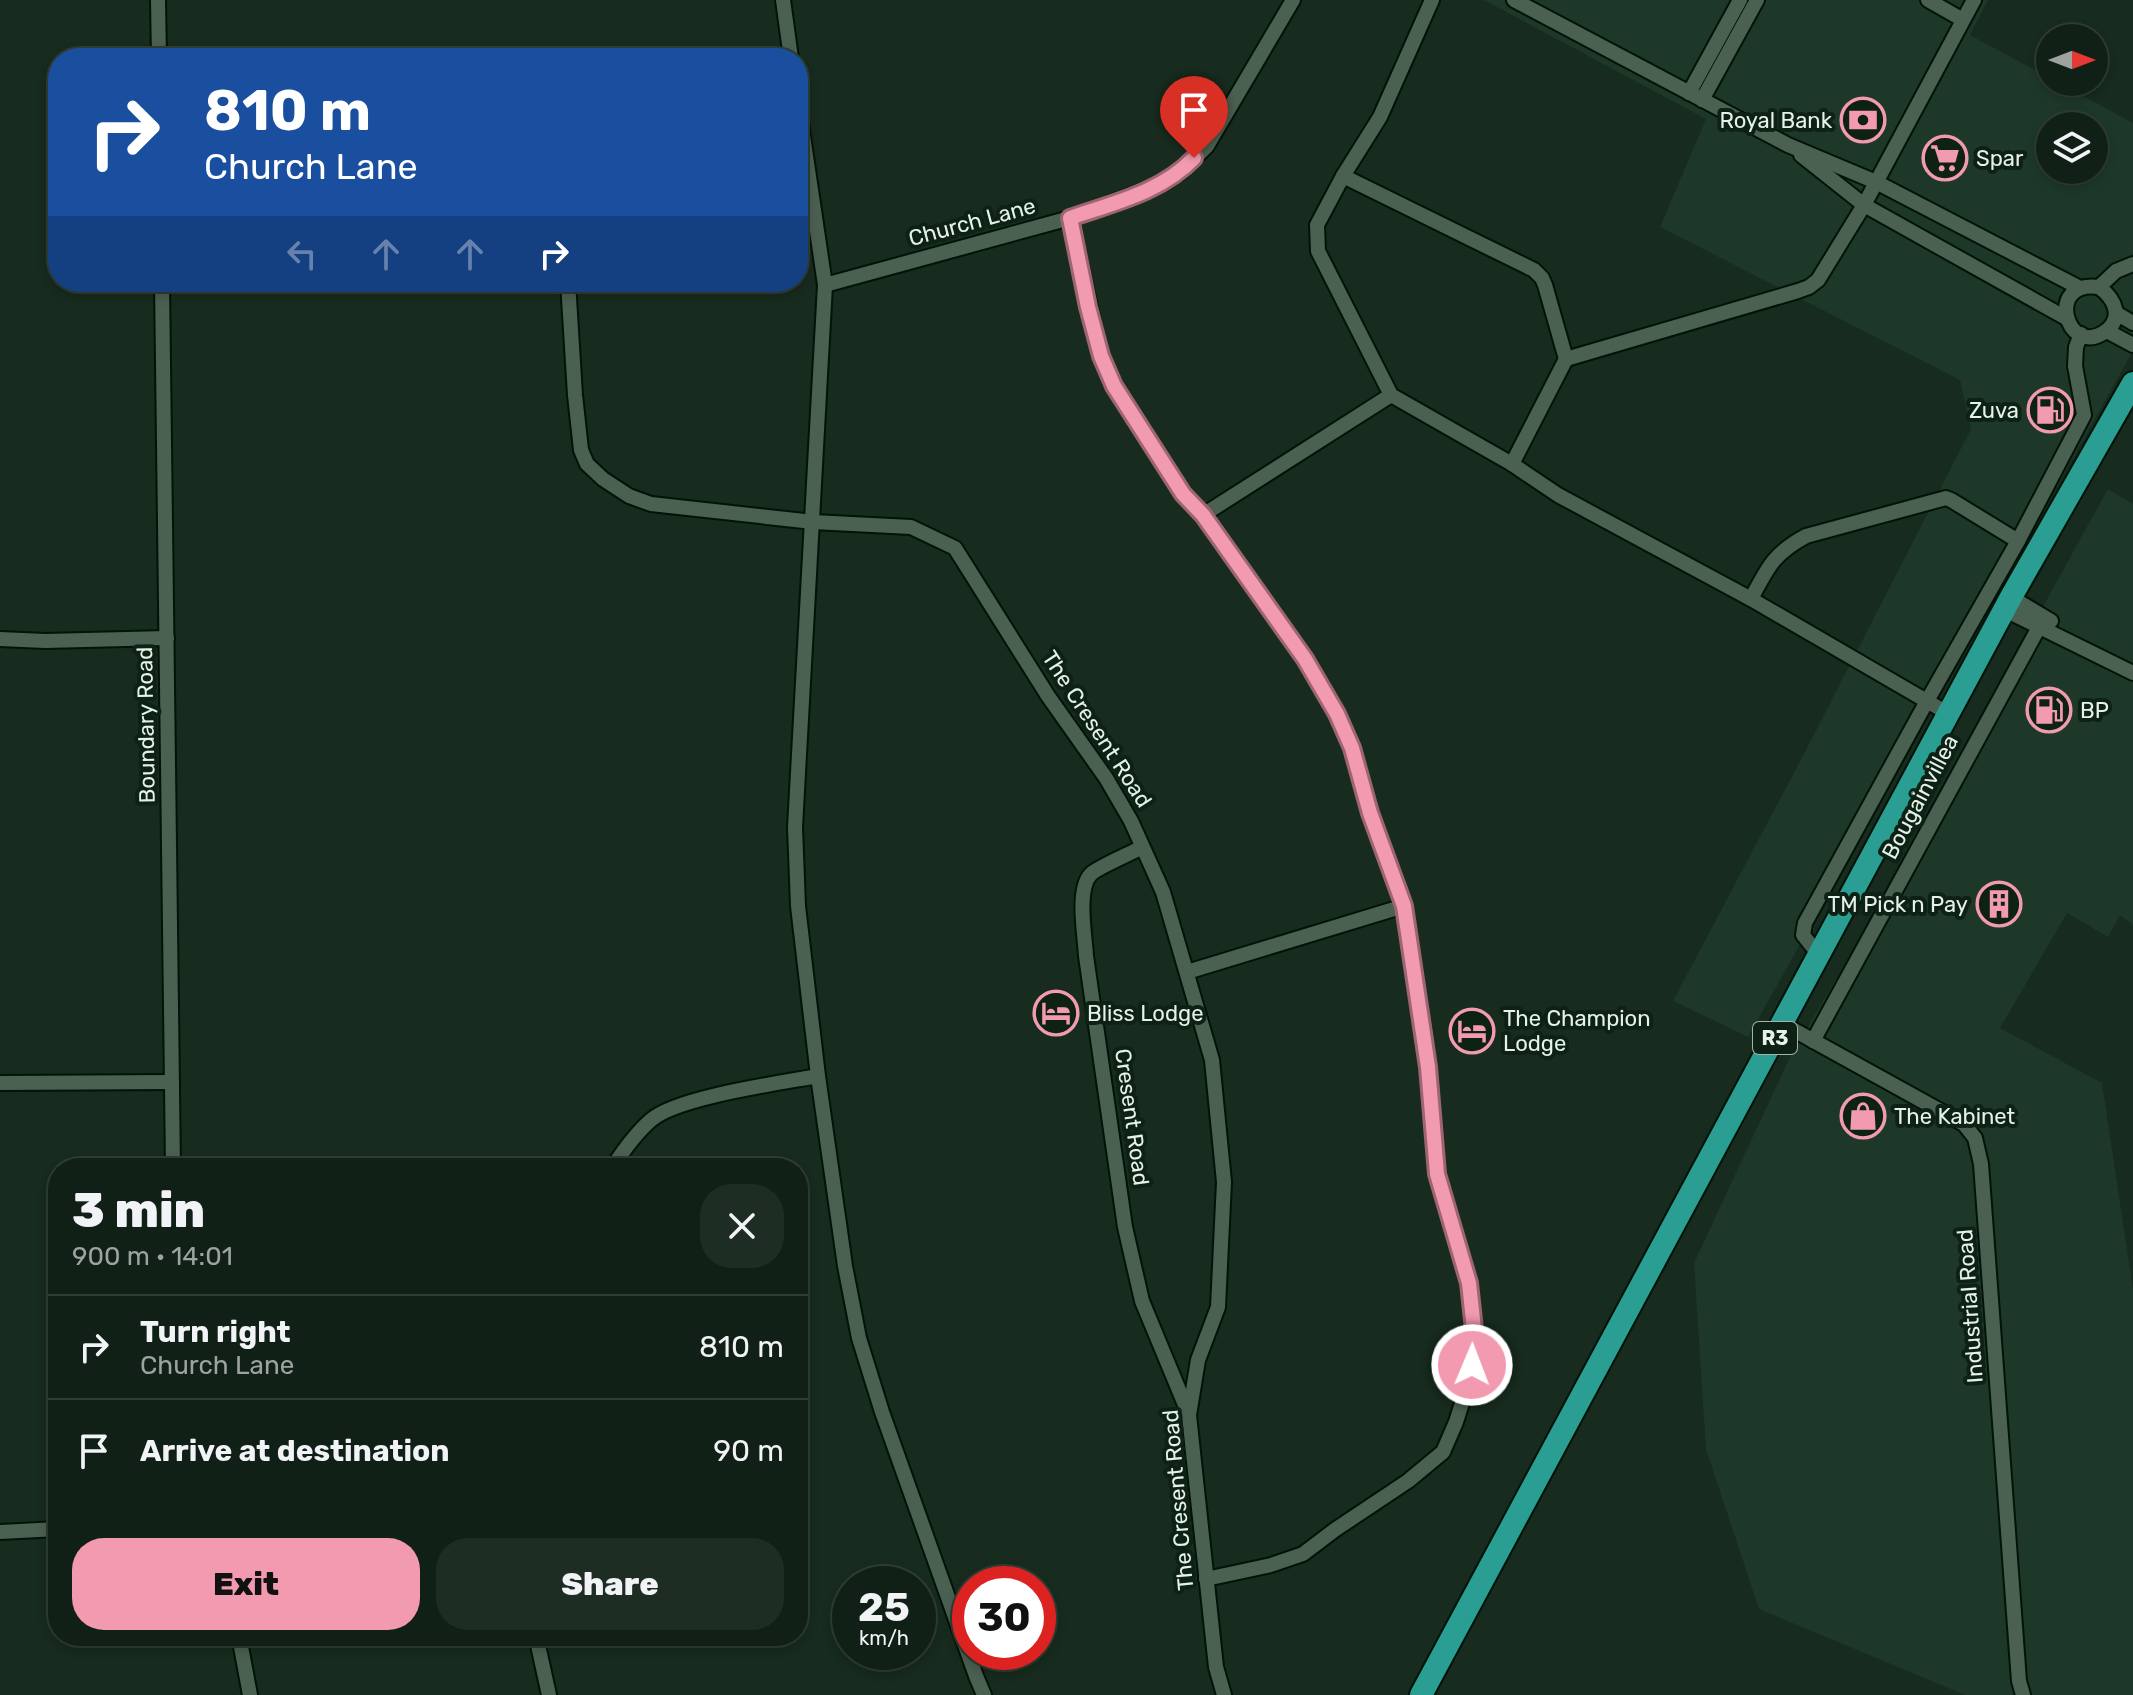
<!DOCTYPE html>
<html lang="en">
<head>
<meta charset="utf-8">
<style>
  body { margin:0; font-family:Rubik,sans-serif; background:#1e2d23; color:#f1f3f6; height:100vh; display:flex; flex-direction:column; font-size:30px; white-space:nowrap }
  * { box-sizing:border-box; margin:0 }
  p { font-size:26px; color:#9ca3a1 }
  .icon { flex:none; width:44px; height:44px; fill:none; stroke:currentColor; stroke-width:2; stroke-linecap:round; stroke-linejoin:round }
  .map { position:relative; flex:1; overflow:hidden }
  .sheet { position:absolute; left:48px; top:1158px; width:760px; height:488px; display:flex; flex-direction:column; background:#112016; border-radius:32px; box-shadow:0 4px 12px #0003,0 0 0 2px #303e35 }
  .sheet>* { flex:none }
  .guide { position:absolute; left:48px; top:48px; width:760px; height:244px; border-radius:32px; box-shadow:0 4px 12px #0003,0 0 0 2px #303e35; background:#1a4fa0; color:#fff; overflow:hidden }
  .needle { width:52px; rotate:90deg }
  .controls { position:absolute; left:2036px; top:24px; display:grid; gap:16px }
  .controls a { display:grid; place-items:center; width:72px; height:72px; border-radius:50%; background:#112016; box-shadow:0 4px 12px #0003,0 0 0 2px #303e35; font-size:40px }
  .speed { position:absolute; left:832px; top:1566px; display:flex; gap:16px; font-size:40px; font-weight:700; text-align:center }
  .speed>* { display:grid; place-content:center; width:104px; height:104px; border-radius:50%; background:#112016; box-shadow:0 4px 12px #0003,0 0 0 2px #303e35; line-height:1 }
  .speed small { font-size:20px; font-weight:400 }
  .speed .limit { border:12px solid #d22; background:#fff; color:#111 }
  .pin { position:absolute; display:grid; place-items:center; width:68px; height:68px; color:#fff; margin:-82px -34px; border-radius:50% 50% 50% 0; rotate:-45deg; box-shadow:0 0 8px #0007 }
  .pin .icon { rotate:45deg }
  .me { position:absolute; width:88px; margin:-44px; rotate:1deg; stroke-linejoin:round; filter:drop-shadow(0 0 6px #0008) }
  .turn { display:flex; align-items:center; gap:28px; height:168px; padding:0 24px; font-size:36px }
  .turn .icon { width:104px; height:104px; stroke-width:2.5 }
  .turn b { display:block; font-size:56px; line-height:68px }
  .lanes { display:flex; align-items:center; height:76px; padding:0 24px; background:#0003; justify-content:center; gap:40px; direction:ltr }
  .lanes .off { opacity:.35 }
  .round { display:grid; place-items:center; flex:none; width:84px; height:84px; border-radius:32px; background:#1e2d23 }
  .overview { display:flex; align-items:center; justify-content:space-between; height:136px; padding:0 24px }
  h1 { font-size:48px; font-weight:800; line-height:60px }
  .action { display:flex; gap:16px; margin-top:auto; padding:16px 24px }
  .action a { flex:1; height:92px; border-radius:32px; background:#f29aaf; color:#111; font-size:32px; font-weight:800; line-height:92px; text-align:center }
  .action a+a { background:#1e2d23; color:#f1f3f6 }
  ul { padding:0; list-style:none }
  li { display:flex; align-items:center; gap:24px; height:104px; padding:0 24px; border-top:2px solid #303e35 }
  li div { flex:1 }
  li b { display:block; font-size:30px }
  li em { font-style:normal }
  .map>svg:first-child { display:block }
</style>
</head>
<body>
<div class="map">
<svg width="2133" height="1695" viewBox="0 0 2133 1695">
  <rect width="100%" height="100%" fill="#172b1e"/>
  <g fill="#1d3828" fill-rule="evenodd">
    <path d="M1484,0h504l-18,35 80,43v4h7l76,41v228l-385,686 -75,-36 133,-251 165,-321 -11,-49 -300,-153 46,-108zM2050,126h44v44h-44z"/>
    <polygon points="2108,489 2133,504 2133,925 2120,915 2108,937 2067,913 2000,1028 2102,1083 2133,1290 2133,1695 1965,1695 1759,1609 1706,1449 1694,1263 1790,1057 1850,955"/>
  </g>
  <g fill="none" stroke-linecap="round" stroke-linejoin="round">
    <g stroke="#021308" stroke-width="18">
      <g id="minor">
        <polyline points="158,0 159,58"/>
        <polyline points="783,0 791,58"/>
        <polyline points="1432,0 1380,117 1343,176 1317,225 1318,251 1391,395 1512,464 1558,495 1751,599 1949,714"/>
        <polyline points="1514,0 1788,145 1876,182 2080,288"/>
        <polyline points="1928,0 1963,20"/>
        <polyline points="1689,93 1740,0"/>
        <polyline points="1702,100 1757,0"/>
        <polyline points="798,102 825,285 795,827 798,906 818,1076 845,1266 859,1338 882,1412 976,1676 984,1695"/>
        <polyline points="1801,155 1864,205 2066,318"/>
        <polyline points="1343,176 1534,270 1542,278 1545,285 1566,359"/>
        <polyline points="1070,218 1101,356 1114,386 1183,494 1203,515 1305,659 1337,714 1352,748 1370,813 1404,906 1428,1067 1437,1174 1469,1283 1476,1348 1469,1381 1456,1422 1443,1452 1408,1481 1336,1529 1303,1554 1271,1565 1206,1579"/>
        <polyline points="162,282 173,1168"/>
        <polyline points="568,282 575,395 581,450 587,464 603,479 629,496 651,504 813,522 911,527 955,548 1048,696 1106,778 1131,821 1163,892 1212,1060 1224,1182 1218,1307 1198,1360 1189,1415 1216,1667 1224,1695"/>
        <polyline points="825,285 1070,218 1162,184 1182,171 1207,146 1293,0"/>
        <path d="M2099,287c16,12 26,32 4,46 -37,23 -58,-54 -4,-46l17,-16 17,-7"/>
        <polyline points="2116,313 2133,323"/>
        <polyline points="2107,331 2133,345"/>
        <polyline points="1512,464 1566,359 1798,291 1809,287 1818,280 1864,205 1974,0"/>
        <polyline points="1203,515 1391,395"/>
        <polyline points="2011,597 2051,621"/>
        <path d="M1751,599c17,-32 22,-45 55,-63l140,-38 5,2 67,41"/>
        <polyline points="2005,610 2133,673"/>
        <polyline points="0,639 45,641 167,638"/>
        <path d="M1142,847c-10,6 -44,20 -51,27 -15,15 -6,62 -5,82l39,271 17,74 46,111"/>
        <polyline points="1819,955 1803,935 1805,923 1927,701 2018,541 2084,415 2075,366 2076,347 2081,334"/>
        <polyline points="1187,972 1404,906"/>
        <polyline points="1783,1024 1964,1124 1975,1138 1981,1164 2019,1681 2023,1695"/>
        <polyline points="1813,1041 2044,618"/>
        <polyline points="0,1083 172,1082"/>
        <path d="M612,1168c11,-17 24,-35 39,-48 26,-23 129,-37 167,-44"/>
        <polyline points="0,1532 58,1529"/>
        <polyline points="239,1636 250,1695"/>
        <polyline points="536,1636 549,1695"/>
      </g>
    </g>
    <g stroke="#021308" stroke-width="26">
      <polyline id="highway" points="1421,1695 2011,597 2133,383"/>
    </g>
    <use href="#minor" stroke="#4a6051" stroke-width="14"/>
    <use href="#highway" stroke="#2a9e93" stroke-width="22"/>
  </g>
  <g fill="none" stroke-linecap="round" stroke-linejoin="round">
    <g stroke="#9d6472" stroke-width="20">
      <path id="route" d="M1194,158c-32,34 -81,45 -124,60l18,89 13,49 13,30 69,108 20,21 102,144 32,55 15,34 18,65 34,93 24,161 9,107 32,109 7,65 -4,17"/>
    </g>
    <use href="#route" stroke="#f29aaf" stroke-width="14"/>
  </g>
  <defs>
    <g id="bank-ring" transform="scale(2.3)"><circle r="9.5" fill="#0d2115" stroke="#f29aaf" stroke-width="1.5"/><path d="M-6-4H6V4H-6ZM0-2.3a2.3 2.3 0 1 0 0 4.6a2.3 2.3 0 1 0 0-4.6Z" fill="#f29aaf"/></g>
    <g id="supermarket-ring" transform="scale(2.3)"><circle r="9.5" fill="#0d2115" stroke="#f29aaf" stroke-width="1.5"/><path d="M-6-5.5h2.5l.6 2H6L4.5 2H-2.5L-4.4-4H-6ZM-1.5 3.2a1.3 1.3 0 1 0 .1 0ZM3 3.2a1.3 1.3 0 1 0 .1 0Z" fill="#f29aaf"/></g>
    <g id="fuel-ring" transform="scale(2.3)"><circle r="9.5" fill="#0d2115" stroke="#f29aaf" stroke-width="1.5"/><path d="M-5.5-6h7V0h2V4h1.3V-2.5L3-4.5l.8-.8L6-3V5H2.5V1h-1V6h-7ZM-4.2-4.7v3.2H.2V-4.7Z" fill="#f29aaf"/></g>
    <g id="building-ring" transform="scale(2.3)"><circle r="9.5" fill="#0d2115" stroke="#f29aaf" stroke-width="1.5"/><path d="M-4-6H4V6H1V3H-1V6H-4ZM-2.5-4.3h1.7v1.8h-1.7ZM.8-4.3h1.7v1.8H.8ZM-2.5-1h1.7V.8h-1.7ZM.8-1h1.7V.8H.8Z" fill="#f29aaf"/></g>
    <g id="hotel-ring" transform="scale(2.3)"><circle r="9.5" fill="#0d2115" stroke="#f29aaf" stroke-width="1.5"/><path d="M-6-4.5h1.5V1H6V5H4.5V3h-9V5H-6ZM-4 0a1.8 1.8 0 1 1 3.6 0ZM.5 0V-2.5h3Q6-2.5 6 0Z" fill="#f29aaf"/></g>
    <g id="shop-ring" transform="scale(2.3)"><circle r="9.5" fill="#0d2115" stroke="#f29aaf" stroke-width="1.5"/><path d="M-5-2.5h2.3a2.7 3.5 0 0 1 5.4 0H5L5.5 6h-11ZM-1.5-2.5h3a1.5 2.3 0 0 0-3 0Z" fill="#f29aaf"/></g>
  </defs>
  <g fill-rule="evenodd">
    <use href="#bank-ring" x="1863" y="120"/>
    <use href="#supermarket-ring" x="1945" y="158"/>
    <use href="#fuel-ring" x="2050" y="410"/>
    <use href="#fuel-ring" x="2049" y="710"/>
    <use href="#building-ring" x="1999" y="904"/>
    <use href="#hotel-ring" x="1056" y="1013"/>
    <use href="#hotel-ring" x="1472" y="1031"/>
    <use href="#shop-ring" x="1863" y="1116"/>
  </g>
  <g text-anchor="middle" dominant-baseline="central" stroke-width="8" stroke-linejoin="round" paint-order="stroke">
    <rect fill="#0d2115" stroke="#a4b3a9" stroke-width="2" x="1753" y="1022" width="44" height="32" rx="6"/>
    <g font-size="20" font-weight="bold" fill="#e5f1e9">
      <text x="1775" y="1038">R3</text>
    </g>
    <g font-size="22" fill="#e5f1e9" stroke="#0d2115" text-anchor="start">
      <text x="1832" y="120" text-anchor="end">Royal Bank</text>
      <text x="1976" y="158">Spar</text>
      <text x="2019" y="410" text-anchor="end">Zuva</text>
      <text x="2080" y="710">BP</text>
      <text x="1968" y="904" text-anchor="end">TM Pick n Pay</text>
      <text x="1087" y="1013">Bliss Lodge</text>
      <text x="1503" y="1018">The Champion<tspan x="1503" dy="25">Lodge</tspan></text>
      <text x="1894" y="1116">The Kabinet</text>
    </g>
    <g font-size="22" fill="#e5f1e9" stroke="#0d2115">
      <text transform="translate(972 222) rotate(-15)">Church Lane</text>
      <text transform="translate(146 725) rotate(-91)">Boundary Road</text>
      <text transform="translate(1097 729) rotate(57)">The Cresent Road</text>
      <text transform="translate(1920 797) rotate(-62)">Bougainvillea</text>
      <text transform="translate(1132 1117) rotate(82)">Cresent Road</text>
      <text transform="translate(1970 1306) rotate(-94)">Industrial Road</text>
      <text transform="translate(1178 1500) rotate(-95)">The Cresent Road</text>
    </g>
  </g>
</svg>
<div class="controls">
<a><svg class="needle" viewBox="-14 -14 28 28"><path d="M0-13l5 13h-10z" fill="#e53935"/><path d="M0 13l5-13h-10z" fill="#9ca3a1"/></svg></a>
<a><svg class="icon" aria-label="layers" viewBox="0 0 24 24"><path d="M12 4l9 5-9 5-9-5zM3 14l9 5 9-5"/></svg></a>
</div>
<div class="speed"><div>25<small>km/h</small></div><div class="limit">30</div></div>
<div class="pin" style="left:1194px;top:158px;background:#d93025"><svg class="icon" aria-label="arrive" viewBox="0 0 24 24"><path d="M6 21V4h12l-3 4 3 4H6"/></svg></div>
<svg class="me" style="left:1472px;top:1365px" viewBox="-20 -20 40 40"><circle r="17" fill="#f29aaf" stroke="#fff" stroke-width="3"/><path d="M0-11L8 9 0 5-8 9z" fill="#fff"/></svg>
<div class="guide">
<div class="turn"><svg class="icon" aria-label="right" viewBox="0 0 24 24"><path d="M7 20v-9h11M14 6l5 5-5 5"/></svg><div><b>810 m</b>Church Lane</div></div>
<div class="lanes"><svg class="icon off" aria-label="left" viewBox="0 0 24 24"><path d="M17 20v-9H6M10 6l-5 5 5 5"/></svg><svg class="icon off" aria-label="ahead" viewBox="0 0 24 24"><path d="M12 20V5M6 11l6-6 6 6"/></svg><svg class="icon off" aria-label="ahead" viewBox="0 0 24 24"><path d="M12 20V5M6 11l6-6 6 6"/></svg><svg class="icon" aria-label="right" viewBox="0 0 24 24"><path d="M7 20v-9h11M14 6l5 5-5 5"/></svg></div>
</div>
<section class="sheet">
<div class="overview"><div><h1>3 min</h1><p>900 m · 14:01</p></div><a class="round"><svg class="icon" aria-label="close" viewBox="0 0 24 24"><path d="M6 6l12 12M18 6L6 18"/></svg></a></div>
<ul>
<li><svg class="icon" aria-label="right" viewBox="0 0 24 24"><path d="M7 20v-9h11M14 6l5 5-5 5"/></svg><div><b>Turn right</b><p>Church Lane</p></div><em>810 m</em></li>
<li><svg class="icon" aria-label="arrive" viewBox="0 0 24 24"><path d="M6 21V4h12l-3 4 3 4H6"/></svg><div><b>Arrive at destination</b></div><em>90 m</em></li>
</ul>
<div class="action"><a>Exit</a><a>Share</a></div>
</section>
</div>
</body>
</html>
